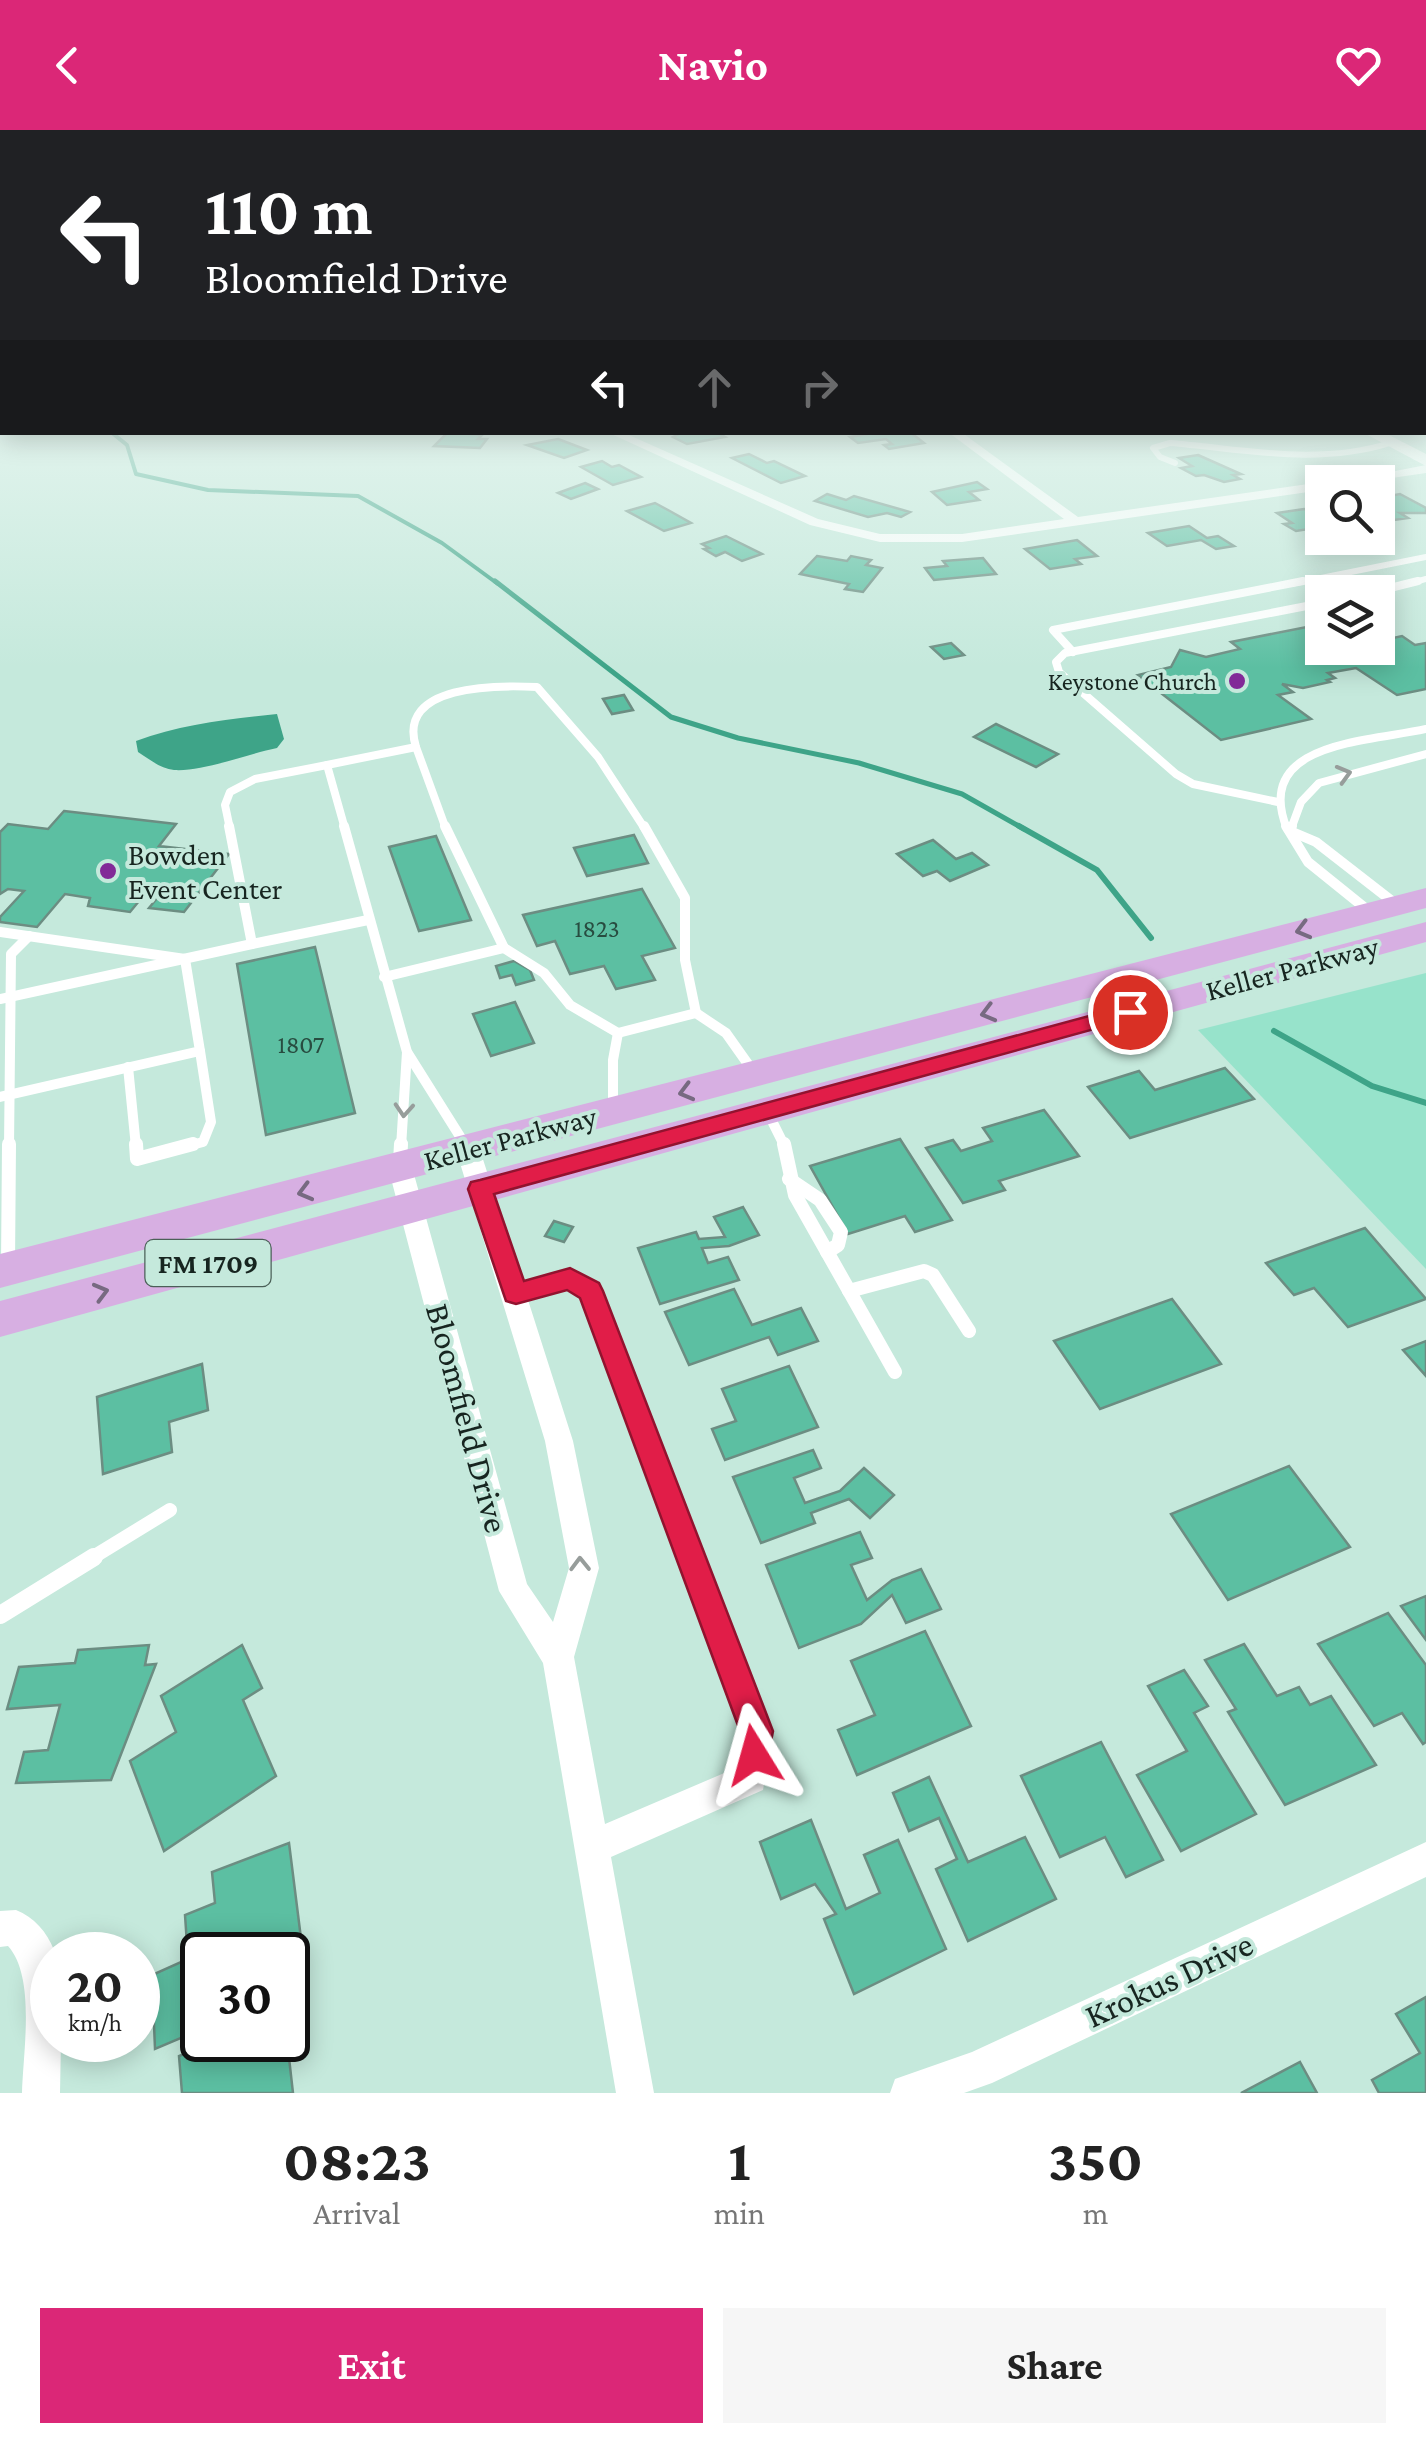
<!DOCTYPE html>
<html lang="en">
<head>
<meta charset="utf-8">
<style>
  body { margin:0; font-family:"Crimson Pro",serif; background:#f6f6f6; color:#222; height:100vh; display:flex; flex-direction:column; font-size:38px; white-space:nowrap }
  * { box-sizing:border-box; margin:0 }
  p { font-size:32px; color:#767676 }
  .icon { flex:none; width:55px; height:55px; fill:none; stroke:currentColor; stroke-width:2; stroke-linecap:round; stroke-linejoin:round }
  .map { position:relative; height:1963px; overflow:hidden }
  .sheet { display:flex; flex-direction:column; background:#fff; flex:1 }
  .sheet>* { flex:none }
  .banner { position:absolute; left:0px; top:0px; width:1428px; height:305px; box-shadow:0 5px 25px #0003; background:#202124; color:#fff; overflow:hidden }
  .buttons { position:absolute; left:1305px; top:335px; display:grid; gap:20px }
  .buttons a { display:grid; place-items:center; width:90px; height:90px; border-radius:0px; background:#fff; box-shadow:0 5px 25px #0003; font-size:50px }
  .speed { position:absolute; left:30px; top:1802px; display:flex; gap:20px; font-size:50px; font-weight:700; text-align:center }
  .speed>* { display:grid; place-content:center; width:130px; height:130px; border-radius:50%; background:#fff; box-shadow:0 5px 25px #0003; line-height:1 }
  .speed small { font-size:25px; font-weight:400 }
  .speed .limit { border:5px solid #111; border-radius:15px; background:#fff; color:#111 }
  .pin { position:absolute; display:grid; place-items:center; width:85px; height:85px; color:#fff; margin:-42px; border:5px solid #fff; border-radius:50%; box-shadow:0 2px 10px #0007 }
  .me { position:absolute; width:110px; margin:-55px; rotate:352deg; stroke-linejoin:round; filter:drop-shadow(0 0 8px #0008) }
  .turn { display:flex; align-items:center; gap:35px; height:210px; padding:0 40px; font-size:45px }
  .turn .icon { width:130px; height:130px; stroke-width:2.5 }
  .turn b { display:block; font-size:70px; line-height:85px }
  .lanes { display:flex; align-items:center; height:95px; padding:0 40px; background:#0003; justify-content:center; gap:50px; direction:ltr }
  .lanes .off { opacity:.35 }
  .eta { display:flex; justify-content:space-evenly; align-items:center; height:170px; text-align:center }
  .eta b { font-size:60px; font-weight:700; line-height:70px }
  .cta { display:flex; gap:20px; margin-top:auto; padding:20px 40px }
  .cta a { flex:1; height:115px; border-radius:0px; background:#db2777; color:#fff; font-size:40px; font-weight:700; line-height:115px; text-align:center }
  .cta a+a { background:#f6f6f6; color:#222 }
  header { display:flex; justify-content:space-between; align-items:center; height:130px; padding:0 40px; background:#db2777; color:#fff; font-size:45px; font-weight:700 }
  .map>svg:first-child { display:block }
</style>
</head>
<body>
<header><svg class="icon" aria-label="back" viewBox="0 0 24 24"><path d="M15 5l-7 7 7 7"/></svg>Navio<svg class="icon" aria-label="heart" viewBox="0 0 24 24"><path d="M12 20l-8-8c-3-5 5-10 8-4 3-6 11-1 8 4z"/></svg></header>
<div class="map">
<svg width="1426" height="1963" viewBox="0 0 1426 1963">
  <rect width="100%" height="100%" fill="#c5e9dc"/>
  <polygon fill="#97e3cb" points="1426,843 1426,1139 1198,900"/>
  <path fill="#3ea488" d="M277,584l7,25 -7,9c-30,6 -75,24 -103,22 -13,-1 -25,-11 -36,-18l-2,-11c45,-17 93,-22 141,-27z"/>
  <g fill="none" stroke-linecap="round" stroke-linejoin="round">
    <polyline stroke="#3ea488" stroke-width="4" points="111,302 127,315 136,344 208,360 358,366 442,413 498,454"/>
    <polyline stroke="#3ea488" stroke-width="5" points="495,451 671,587 738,608 859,633 962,664 1024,699"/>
    <g stroke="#3ea488" stroke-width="6">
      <polyline points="1019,696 1097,740 1151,808"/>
      <polyline points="1274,901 1372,956 1426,973"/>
    </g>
  </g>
  <g fill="#5cbfa2" stroke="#6c8d82" stroke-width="2.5">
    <polygon points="448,302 482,305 478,309 487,309 480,318 434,316"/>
    <polygon points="683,302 716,302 725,307 687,314 673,307"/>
    <polygon points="878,302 910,302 924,313 889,319 884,315 892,314 886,309 858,313 850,307"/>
    <polygon points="558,309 587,320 564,328 527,315"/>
    <polygon points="749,324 767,333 774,331 805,346 781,353 732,328"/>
    <polygon points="1198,325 1241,344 1233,345 1240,349 1224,352 1204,345 1196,346 1181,338 1192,336 1179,328"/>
    <polygon points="602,331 612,337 619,335 641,347 613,355 581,337"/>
    <polygon points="977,352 987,359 969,362 979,370 947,375 932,362"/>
    <polygon points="585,353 598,359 571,369 558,363"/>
    <polygon points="827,364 846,370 854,366 910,382 901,387 887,383 868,387 815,371"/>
    <polygon points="1400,364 1426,378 1426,383 1400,383 1408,388 1394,390 1378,381 1378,368"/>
    <polygon points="655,373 668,380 691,393 664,401 627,381"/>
    <polygon points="1304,379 1322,383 1322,397 1296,401 1284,394 1292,393 1277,383"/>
    <polygon points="1189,396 1207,408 1218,406 1234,416 1216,419 1201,410 1167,416 1148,403"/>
    <polygon points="726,406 762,424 742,431 725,422 716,426 704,419 709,418 702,414"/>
    <polygon points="1077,410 1097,426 1075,429 1081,434 1050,439 1025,419"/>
    <polygon points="817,426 847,431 851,426 871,430 866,435 882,438 863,462 845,459 849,454 800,444"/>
    <polygon points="983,428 996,444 934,450 925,438 947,436 943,431"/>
    <polygon points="1322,494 1322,518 1378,518 1378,506 1384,510 1402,506 1415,515 1426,513 1426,559 1397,565 1356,538 1328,543 1335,548 1327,550 1330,552 1303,558 1282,554 1293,562 1278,565 1311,589 1221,610 1138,545 1171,537 1180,520 1206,527 1240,519 1231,512"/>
    <polygon points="951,513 964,525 944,529 931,517"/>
    <polygon points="624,565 633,580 612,584 603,569"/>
    <polygon points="996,594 1058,624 1036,637 974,607"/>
    <polygon points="64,681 176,694 159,716 229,724 184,782 149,778 158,767 144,765 130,782 88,776 90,768 65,764 37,797 0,792 0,787 24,761 8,759 0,764 0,702 8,694 48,699"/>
    <polygon points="634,705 648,733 587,746 574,718"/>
    <polygon points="436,706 471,790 419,801 389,717"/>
    <polygon points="933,710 956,729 972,723 988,735 950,751 937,741 923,746 897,724"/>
    <polygon points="642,759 675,818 642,826 655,850 616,859 604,836 570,844 555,811 537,816 523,785"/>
    <polygon points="315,817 355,983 266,1005 237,834"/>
    <polygon points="514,831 530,840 534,850 516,855 512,845 500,848 496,836"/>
    <polygon points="515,872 534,913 491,926 473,884"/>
    <polygon points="1225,938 1254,969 1130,1008 1088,957 1139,941 1155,960"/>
    <polygon points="1044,980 1079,1026 999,1051 1005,1060 963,1073 926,1018 953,1010 961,1021 992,1011 983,998"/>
    <polygon points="900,1009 952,1090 915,1102 905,1086 848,1104 810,1036"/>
    <polygon points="743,1077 759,1105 729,1116 702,1118 708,1133 728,1127 739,1150 660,1174 638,1118 696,1102 699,1109 725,1107 714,1087"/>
    <polygon points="554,1091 573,1097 564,1112 545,1106"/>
    <polygon points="1365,1098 1426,1169 1348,1197 1314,1158 1294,1165 1266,1133"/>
    <polygon points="734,1159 752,1195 801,1178 818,1211 778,1225 769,1207 689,1235 665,1182"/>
    <polygon points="1172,1169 1221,1234 1100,1279 1054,1211"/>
    <polygon points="1426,1211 1426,1246 1403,1220"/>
    <polygon points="202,1234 208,1280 169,1292 172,1322 103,1344 97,1267"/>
    <polygon points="789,1236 818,1297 725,1330 712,1299 736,1291 722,1259"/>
    <polygon points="813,1320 821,1338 794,1348 805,1373 840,1361 864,1338 894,1365 870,1388 849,1369 811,1383 815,1393 761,1413 733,1347"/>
    <polygon points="1289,1336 1350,1417 1228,1470 1171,1384"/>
    <polygon points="860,1402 872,1428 851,1435 867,1470 892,1450 921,1439 941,1479 906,1493 892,1465 861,1494 799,1518 766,1435"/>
    <polygon points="1426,1466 1426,1510 1401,1476"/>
    <polygon points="1388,1483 1426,1535 1426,1612 1423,1614 1402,1583 1374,1596 1318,1514"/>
    <polygon points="925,1501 971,1596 857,1645 838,1600 875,1585 851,1531"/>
    <polygon points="1244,1514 1277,1566 1299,1557 1310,1575 1331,1566 1376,1635 1285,1675 1228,1582 1236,1579 1205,1530"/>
    <polygon points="149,1515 145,1535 156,1534 111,1650 16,1653 24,1622 48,1620 60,1575 7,1579 19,1537 75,1533 78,1520"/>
    <polygon points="242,1515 262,1558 243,1570 276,1646 164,1721 130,1631 176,1602 161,1566"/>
    <polygon points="1184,1540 1208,1576 1194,1583 1256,1684 1181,1721 1137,1645 1187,1621 1148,1556"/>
    <polygon points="1101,1612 1163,1730 1126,1747 1105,1707 1060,1727 1021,1646"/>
    <polygon points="929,1647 968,1732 1025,1707 1056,1769 968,1811 936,1739 957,1729 939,1688 909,1701 893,1663"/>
    <polygon points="811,1690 846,1779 880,1763 864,1725 898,1710 946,1819 854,1864 824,1789 836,1784 815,1754 781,1769 760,1712"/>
    <polygon points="289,1713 307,1856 288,1864 288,1825 202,1825 202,1899 155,1919 152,1845 188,1829 185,1785 215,1773 212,1742"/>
    <polygon points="1426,1867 1426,1963 1379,1963 1372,1950 1420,1923 1396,1884"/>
    <polygon points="218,1910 287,1910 293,1963 182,1963 179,1926"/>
    <polygon points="1300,1932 1317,1963 1241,1963"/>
  </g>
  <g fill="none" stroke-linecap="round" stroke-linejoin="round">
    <g stroke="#fff" stroke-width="6">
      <path d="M1175,333l-15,-6 -7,-9 17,-5c74,6 147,23 220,0"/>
      <polyline points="1291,454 1426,427"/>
      <polyline points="1408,454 1426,449"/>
    </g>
    <g stroke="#fff" stroke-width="8">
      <polyline points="1374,462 1418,451"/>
      <polyline points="1073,522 1053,500 1303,451"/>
      <path d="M416,617c-20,-63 81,-62 121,-60l61,70 47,72"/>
      <polyline points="327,635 416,617 446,699"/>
      <polyline points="1278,672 1193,654 1176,644 1059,542 1056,532 1065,523 1322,473"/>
      <polyline points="230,699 225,675 230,662 255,649 327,635 345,699"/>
      <path d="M1287,699c-35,-88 82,-87 139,-100"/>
      <polyline points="1291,699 1301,672 1319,653 1426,624"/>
    </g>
    <g stroke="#fff" stroke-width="10">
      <polyline points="229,696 252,814 368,790"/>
      <polyline points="344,696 407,922 466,1016"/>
      <polyline points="644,696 685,768 685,830 696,883"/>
      <polyline points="1286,696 1308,732 1370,782"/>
      <polyline points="1290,701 1292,696"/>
      <polyline points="1290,701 1316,712 1397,775"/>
      <polyline points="0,802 185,829 200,921 0,967"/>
      <polyline points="504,818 544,843 570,875 618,903"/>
      <polyline points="384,847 504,818 445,696"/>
      <polyline points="0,869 252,814"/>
      <polyline points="128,937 136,1017"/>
      <polyline points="767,981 785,1017"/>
      <polyline points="613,982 613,930 618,903 696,883 726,903 755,944"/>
      <polyline points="9,1017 11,824 29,806"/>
      <polyline points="184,1017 203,1012 211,992 200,921"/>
      <polyline points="401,1017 407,922"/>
    </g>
    <g stroke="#fff" stroke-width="14">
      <polyline points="136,1014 137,1029 193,1014"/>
      <polyline points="784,1014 795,1065 895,1242"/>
      <polyline points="400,1032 401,1014"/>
      <polyline points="789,1049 820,1070 841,1102 838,1115 827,1122"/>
      <polyline points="8,1134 9,1014"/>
      <polyline points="849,1161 924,1141 933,1145 969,1201"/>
      <polyline points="90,1429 170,1380"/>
    </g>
    <polyline stroke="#fff" stroke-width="18" points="0,1485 94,1427"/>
    <g fill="#fff" fill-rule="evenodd">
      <rect x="1425" y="292" width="1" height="6"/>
      <polygon points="607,302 622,302 818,389 880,404 962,404 1064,389 948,302 961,302 1078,387 1322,352 1322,360 962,412 880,412 810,395"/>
      <polygon points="1426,335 1426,343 1364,352 1339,352"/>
      <path d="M468,1011l8,3 4,6 42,131 47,-12 30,15 174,447 -10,59 -152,67 43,236h-38l-73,-430 -44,-72 -111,-424 4,-6h16l4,6 115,417 26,38 16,-54 -24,-127 -89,-291 4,-6zM566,1160l14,8 161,433 -5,37 -131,56 -31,-167 25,-89 -26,-127 -45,-141z"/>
      <polygon points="1426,1712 1426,1747 992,1953 964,1963 890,1963 895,1949 972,1922"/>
      <path d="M16,1780c18,7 31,22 38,40l-2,90h9l-1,53h-38c1,-41 14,-116 -14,-147l-8,1v-36z"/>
    </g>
    <polygon fill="#fff" fill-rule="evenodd" points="1362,302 1383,302 1426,324 1426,336"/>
    <g fill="#d7afe2" fill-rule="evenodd">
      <polygon points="1426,758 1426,778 0,1158 0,1124"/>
      <polygon points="1426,792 1426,812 0,1207 0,1171"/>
    </g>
  </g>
  <defs><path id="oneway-chevron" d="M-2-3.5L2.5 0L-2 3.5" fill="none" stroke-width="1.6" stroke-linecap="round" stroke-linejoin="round" transform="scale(2.5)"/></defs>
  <g stroke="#979d9b">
    <use href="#oneway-chevron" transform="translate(1344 644) rotate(-16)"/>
    <use href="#oneway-chevron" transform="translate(404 980) rotate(94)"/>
    <use href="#oneway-chevron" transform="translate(580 1434) rotate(-91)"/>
  </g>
  <g stroke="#776a81">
    <use href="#oneway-chevron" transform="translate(1303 800) rotate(165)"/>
    <use href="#oneway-chevron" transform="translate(988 883) rotate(165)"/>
    <use href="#oneway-chevron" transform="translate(686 962) rotate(165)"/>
    <use href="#oneway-chevron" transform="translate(305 1062) rotate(165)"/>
    <use href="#oneway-chevron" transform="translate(101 1162) rotate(-15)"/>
  </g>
  <linearGradient id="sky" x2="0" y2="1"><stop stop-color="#64aec2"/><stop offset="0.49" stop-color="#e5f5ef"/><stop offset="1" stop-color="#e5f5ef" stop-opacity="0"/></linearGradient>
  <rect width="1426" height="538" fill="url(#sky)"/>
  <polygon fill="#e11d48" stroke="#92132f" stroke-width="2.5" points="1130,875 1138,877 1141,882 1138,887 494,1064 524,1151 570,1138 599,1153 603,1161 773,1601 766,1637 754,1642 742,1637 737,1625 740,1601 580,1168 567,1160 516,1174 506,1171 468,1059 471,1052 480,1050"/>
  <g fill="#822a98" stroke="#c5e9dc" stroke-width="4">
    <circle cx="1237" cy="551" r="10"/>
    <circle cx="108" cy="741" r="10"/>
  </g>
  <g text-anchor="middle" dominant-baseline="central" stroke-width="8" stroke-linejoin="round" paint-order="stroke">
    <g font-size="25" fill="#172520" stroke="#c5e9dc" text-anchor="end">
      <text x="1217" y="551">Keystone Church</text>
    </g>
    <g font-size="25" fill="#284c40">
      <text x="597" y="798">1823</text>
      <text x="301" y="914">1807</text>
    </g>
    <rect fill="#c5e9dc" stroke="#4b6058" stroke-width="2.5" x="145.5" y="1110" width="125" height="46" rx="8"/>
    <g font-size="28" font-weight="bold" fill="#172520">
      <text x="208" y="1133">FM 1709</text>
    </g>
    <g font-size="30" fill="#172520" stroke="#c5e9dc" text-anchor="start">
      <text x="128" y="724">Bowden<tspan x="128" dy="34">Event Center</tspan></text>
    </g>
    <g font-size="30" fill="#172520" stroke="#c5e9dc">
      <text transform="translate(1292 838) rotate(-15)">Keller Parkway</text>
      <text transform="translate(510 1008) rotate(-15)">Keller Parkway</text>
    </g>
    <g font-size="35" fill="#172520" stroke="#c5e9dc">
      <text transform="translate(467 1288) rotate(75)">Bloomfield Drive</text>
      <text transform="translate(1169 1850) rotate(-25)">Krokus Drive</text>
    </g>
  </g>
</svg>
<div class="buttons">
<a><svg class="icon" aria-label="search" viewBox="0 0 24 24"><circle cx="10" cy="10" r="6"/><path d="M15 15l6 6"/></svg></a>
<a><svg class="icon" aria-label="layers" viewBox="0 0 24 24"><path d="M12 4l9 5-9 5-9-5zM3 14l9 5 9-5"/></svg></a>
</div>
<div class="speed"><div>20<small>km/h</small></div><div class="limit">30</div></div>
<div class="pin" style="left:1130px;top:882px;background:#d93025"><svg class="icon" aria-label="arrive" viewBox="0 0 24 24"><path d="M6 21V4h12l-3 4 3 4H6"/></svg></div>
<svg class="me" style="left:754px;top:1625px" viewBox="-20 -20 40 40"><path d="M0-17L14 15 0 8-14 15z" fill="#e11d48" stroke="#fff" stroke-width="4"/></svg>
<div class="banner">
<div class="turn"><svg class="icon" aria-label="left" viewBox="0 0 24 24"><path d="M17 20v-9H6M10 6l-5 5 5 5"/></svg><div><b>110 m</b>Bloomfield Drive</div></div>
<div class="lanes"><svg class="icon" aria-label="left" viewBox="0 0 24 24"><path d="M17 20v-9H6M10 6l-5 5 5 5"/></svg><svg class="icon off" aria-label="ahead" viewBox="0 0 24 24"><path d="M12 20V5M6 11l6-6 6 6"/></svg><svg class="icon off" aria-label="right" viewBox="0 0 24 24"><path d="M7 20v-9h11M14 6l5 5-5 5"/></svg></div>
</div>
</div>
<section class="sheet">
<div class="eta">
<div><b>08:23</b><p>Arrival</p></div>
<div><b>1</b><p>min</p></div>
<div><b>350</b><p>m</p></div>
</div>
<div class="cta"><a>Exit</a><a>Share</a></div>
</section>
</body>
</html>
